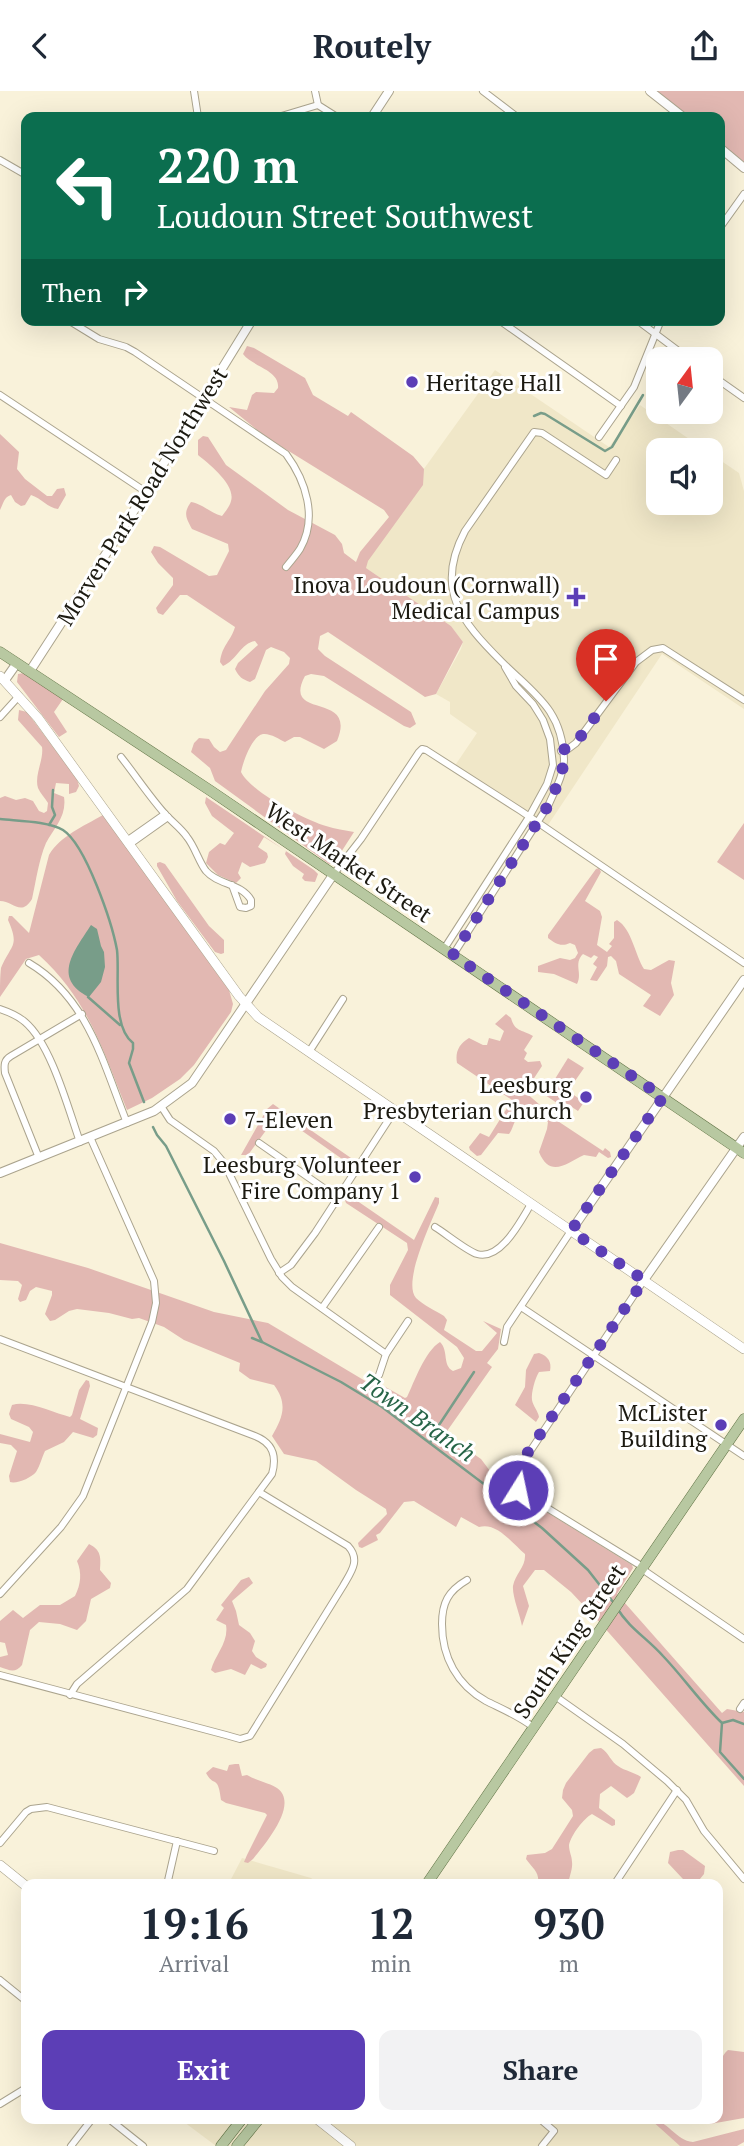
<!DOCTYPE html>
<html lang="en">
<head>
<meta charset="utf-8">
<style>
  body { margin:0; font-family:"PT Serif",serif; background:#f2f2f3; color:#1f2937; height:100vh; display:flex; flex-direction:column; font-size:26px; white-space:nowrap }
  * { box-sizing:border-box; margin:0 }
  p { font-size:23px; color:#747a83 }
  .icon { flex:none; width:38px; height:38px; fill:none; stroke:currentColor; stroke-width:2; stroke-linecap:round; stroke-linejoin:round }
  .map { position:relative; flex:1; overflow:hidden }
  .drawer { position:absolute; left:21px; top:1788px; width:702px; height:245px; display:flex; flex-direction:column; background:#fff; border-radius:14px; box-shadow:0 7px 28px #0002 }
  .drawer>* { flex:none }
  .banner { position:absolute; left:21px; top:21px; width:704px; height:214px; border-radius:14px; box-shadow:0 7px 28px #0002; background:#0b6e4f; color:#fff; overflow:hidden }
  .needle { width:46px; rotate:15deg }
  .tools { position:absolute; left:646px; top:256px; display:grid; gap:14px }
  .tools a { display:grid; place-items:center; width:77px; height:77px; border-radius:14px; background:#fff; box-shadow:0 7px 28px #0002; font-size:35px }
  .pin { position:absolute; display:grid; place-items:center; width:60px; height:60px; color:#fff; margin:-72px -30px; border-radius:50% 50% 50% 0; rotate:-45deg; box-shadow:0 0 7px #0007 }
  .pin .icon { rotate:45deg }
  .me { position:absolute; width:77px; margin:-38px; rotate:10deg; stroke-linejoin:round; filter:drop-shadow(0 0 5px #0008) }
  .turn { display:flex; align-items:center; gap:24px; height:147px; padding:0 21px; font-size:32px }
  .turn .icon { width:91px; height:91px; stroke-width:2.5 }
  .turn b { display:block; font-size:49px; line-height:60px }
  .then { display:flex; align-items:center; height:66px; padding:0 21px; background:#0003; gap:14px; font-size:26px }
  .eta { display:flex; justify-content:space-evenly; align-items:center; height:119px; text-align:center }
  .eta b { font-size:42px; font-weight:700; line-height:49px }
  .button { display:flex; gap:14px; margin-top:auto; padding:14px 21px }
  .button a { flex:1; height:80px; border-radius:14px; background:#5c3eb6; color:#fff; font-size:28px; font-weight:700; line-height:80px; text-align:center }
  .button a+a { background:#f2f2f3; color:#1f2937 }
  header { display:flex; justify-content:space-between; align-items:center; height:91px; padding:0 21px; background:#fff; font-size:32px; font-weight:700 }
  .map>svg:first-child { display:block }
</style>
</head>
<body>
<header><svg class="icon" aria-label="back" viewBox="0 0 24 24"><path d="M15 5l-7 7 7 7"/></svg>Routely<svg class="icon" aria-label="share" viewBox="0 0 24 24"><path d="M12 15V3M7 8l5-5 5 5M5 13v7h14v-7"/></svg></header>
<div class="map">
<svg width="744" height="2055" viewBox="0 0 744 2055">
  <rect width="100%" height="100%" fill="#f9f2da"/>
  <g fill="#f0e7c8">
    <polygon points="495,279 609,356 640,314 705,359 658,359 658,411 710,411 711,363 739,382 744,400 744,618 662,563 546,737 454,676 477,642 450,623 450,611 436,603 461,558 463,551 451,535 357,471"/>
    <polygon points="242,1767 311,1787 320,1794 228,1794"/>
    <polygon points="180,2028 653,2028 683,2055 216,2055"/>
  </g>
  <g fill="#e2b8b2">
    <polygon points="657,0 744,0 744,71 719,51 719,26 689,26"/>
    <path d="M247,255l7,2 51,30 8,17 35,21 3,-4 62,44 11,13 -1,16 -55,76 -2,7 85,58 12,16 -27,52 -11,3 -97,-65 -8,4 -2,13 7,7 86,56 5,12 -6,4 -6,-2 -80,-50 -13,-2 -6,2c-24,45 53,14 32,65l-13,8 -24,-12h-6l-9,5c-6,-3 -15,-9 -22,-8 -11,2 -20,28 -22,38 10,20 64,48 85,54 9,3 19,4 28,6l-18,28 -7,4 -114,-83 -5,-13 -19,-16 3,-9 5,-5 10,1 5,8 6,5 6,-2 39,-59 24,-27 1,-6 -6,-6 -13,-5 -5,3 -11,29 -5,3c-8,-3 -11,-5 -15,-13l3,-6 20,-18 -3,-4c-14,2 -18,19 -32,25l-3,-4c2,-17 11,-21 15,-35l-48,-32h-7l-17,20 -5,-2 -2,-5 17,-23v-7l-15,-15 -7,-11 3,-6 6,1 49,29 8,-1 12,-24 -1,-7 -36,-15c-6,-11 -9,-16 -1,-27 12,2 19,11 31,14 3,-4 8,-10 9,-15 5,-16 -22,-37 -33,-46v-15l5,-4 5,1 18,28 62,45 47,25 7,9 2,9 12,9 4,-10 29,-35 -5,-7 -118,-73 -37,-30 18,3 5,-15 4,-3 18,1 4,-5c2,-18 -25,-21 -35,-34z"/>
    <path d="M0,343l19,18 -2,17 8,10 22,17h5l5,-7 7,-1 2,7 -8,14c-10,-1 -17,-11 -27,-14l-6,10 -4,1 -6,-4 -4,-7c-7,2 -8,9 -11,15z"/>
    <polygon points="24,582 63,608 54,621 67,641 59,646 17,591 18,583"/>
    <path d="M19,619l8,2 50,67 2,7 -3,6 -7,2v-10l-13,-1 -2,10 10,4c3,19 -10,31 -18,46 -7,16 -10,38 -14,56 -11,18 -19,2 -32,2v-103l5,-2 11,4 9,-2 8,3 6,10 5,2 3,-2 1,-8c-3,-5 -8,-10 -10,-15 -4,-13 6,-28 4,-41l-24,-27z"/>
    <polygon points="206,706 314,779 318,783 315,791 305,790 302,787 304,783 293,775 285,763 286,760 264,746 258,756 267,762 268,766 265,772 250,776 242,771 238,782 241,787 236,792 218,784 206,772 209,761 220,752 225,754 234,742 212,725 205,712"/>
    <path d="M103,724l126,175 4,14 -2,8 -37,53 -14,14 -28,19 -25,12c-24,-60 -39,-110 -88,-155l-13,4 -26,38c0,-9 0,-21 1,-29 10,-24 19,-21 7,-48l1,-4h3l17,17 20,-78c11,-19 35,-29 54,-40z"/>
    <polygon points="744,732 744,789 717,771"/>
    <polygon points="160,771 165,773 209,835 224,849 224,862 221,863 215,861 177,810 157,775 157,772"/>
    <path d="M599,777l2,4 -16,29 15,10 2,6 -5,28 10,7 5,-6 -3,-2 5,-6v-16l3,-2c15,9 18,35 27,49l7,1 18,-10 6,1 -4,22 3,12 -14,21 -17,-10 8,-11 -32,-21 -3,-13 -5,-5 -3,1 -1,9 -10,15 -7,-1 7,-13 -4,-3 5,-7 -4,-2 -3,3 -8,-4c-10,10 0,19 -6,30l-23,-10 -16,-2v-6l22,-8 10,2 5,-2 3,-5 -3,-8 -5,-2c-9,4 -14,1 -22,-5v-3l48,-66z"/>
    <path d="M506,923l5,4c4,14 10,11 22,18l-9,14 3,3 -3,6 4,3 12,-1 2,5 -17,26 15,13 -2,3 65,43 2,-3 5,4 1,5 -3,1 -9,-6 -3,5 -12,-2c-17,8 -34,24 -45,-3l8,-23 1,-7c-9,-9 -21,-17 -31,-4 -4,5 -4,11 -8,16l-11,-1 -17,22 -4,1 -7,-6 -1,-3 11,-14 9,4 23,-37 -55,-37c-2,-11 2,-19 12,-25l14,7h4l2,-7 11,3 4,-10 -9,-7z"/>
    <polygon points="568,967 584,977 568,1000 584,1011 578,1020 561,1009 557,1012 545,1004"/>
    <polygon points="273,1013 351,1067 350,1069 345,1070 278,1023 248,1064 241,1064 267,1018"/>
    <path d="M435,1106l4,1v5c-7,18 -37,79 -23,95 7,7 20,13 28,18l3,4 -3,10 32,21h6l15,-18 -14,-12 18,8 -3,20 -11,14 5,4 -47,67 36,25 21,28 1,5 7,6 6,-5 116,72 1,3 -16,26 105,119 5,-4 17,3v74l-142,-161 -31,-33 -27,-22h-9l-12,16 6,20 -7,20c-2,-11 -10,-30 -9,-40 2,-12 13,-19 12,-32 -13,-11 -28,-32 -46,-27l-18,-10 -5,10 -42,-26 -10,1 -24,31 -4,2 2,5 -16,8 -3,-1 -1,-4 29,-29 -1,-5 -30,-19 -40,-29 -32,-7 -12,-18c11,-19 16,-32 2,-51l-24,-6 -11,-8 1,-8 -56,-23 -20,-13 -25,-9 -7,1 -23,-6 -32,-4 -8,2 -14,9 -5,1 -5,-7 7,-19v-4l-16,-4 -6,4 -4,9 -6,2 -2,-3 4,-14 -4,-4 -18,-1v-37l88,25 126,44 54,11 109,65 1,-3h4l23,13 2,-1c7,-15 18,-46 33,-55 9,9 2,23 13,29l8,-3 3,-10 -7,-11 -67,-52v-10l18,-35 -1,-7 -61,-40 -1,-3 8,-2 61,42z"/>
    <path d="M539,1262c9,3 13,9 11,18l-11,1c-4,6 -8,21 -7,28 1,6 6,11 7,17l-3,5 -21,-17 10,-18 1,-17 8,-16z"/>
    <path d="M86,1289l3,1 1,5 -10,33 18,9 -1,7 -4,3 -20,-6 -9,10 -19,9c-3,6 -5,15 -9,21 -5,6 -19,12 -26,10l-1,-6 8,-25 -6,-6 -11,-2v-9l30,8 3,-10 -4,-5 -18,-8 -2,-5 3,-9c17,-5 41,8 58,12l2,-2 7,-25z"/>
    <path d="M89,1453c12,6 12,13 11,26l11,13 -1,5 -19,11 -5,22 -9,9 -17,-6 -21,-2 -9,8 -8,35c-7,9 -13,5 -22,2v-10l8,-2 -3,-12 -5,-1v-21l13,-11 10,8 17,-13h20l15,-9c6,-12 7,-23 2,-35z"/>
    <path d="M249,1486l4,6 -21,18 4,10 3,14 11,8 5,8 -3,10 4,6 11,7 -1,3 -5,2 -10,-5 -6,11 -14,-6 -16,4 -4,-3c4,-15 18,-28 15,-45l-10,-5 8,-12 -3,-3 20,-25z"/>
    <path d="M601,1657c8,5 10,14 17,18 7,5 16,6 23,11l-7,16 -4,3 -3,2 -16,-12 -11,8 -1,14 16,12v5l-3,1 -20,-12c-8,4 -21,21 -23,31 0,7 3,11 3,17 1,7 -3,15 -4,23h-30c2,-13 -5,-16 -12,-26l1,-4 18,-2 7,-4 21,-33 -1,-6 -10,-12 1,-8 3,-7 23,-30 5,-4z"/>
    <path d="M235,1673h4l3,12 5,-1c8,5 25,9 30,13 23,16 -13,57 -24,71l-5,4 -4,-1 3,-7 20,-40 -2,-2 -39,-10 -5,-3c-3,-26 -7,-12 -15,-27l7,-6 14,4 2,-6z"/>
    <polygon points="678,1759 683,1759 705,1775 704,1783 695,1794 683,1794 683,1788 668,1772 670,1761"/>
    <path d="M728,1959l16,2v66l-34,6 -9,-5h17c0,-18 -5,-58 10,-69z"/>
    <path d="M650,2028c17,0 26,22 43,23l51,-13v13l-7,4h-57z"/>
  </g>
  <path fill="#789d89" d="M91,834l6,4 4,17 3,6 1,15 -4,15 -12,15c-38,-19 -14,-47 2,-72z"/>
  <g fill="none" stroke-linecap="round" stroke-linejoin="round">
    <g stroke="#789d89" stroke-width="2.5">
      <polyline points="534,325 541,322 545,323 605,360 612,356 643,304"/>
      <path d="M0,728c17,2 48,2 63,11 23,15 49,93 54,120 3,25 -6,76 16,93v6l-4,14 15,39"/>
      <polyline points="49,734 55,724 52,716 53,699"/>
      <polyline points="88,906 120,934"/>
      <polyline points="153,1036 157,1044 166,1055 224,1170 262,1251 341,1291 382,1316 542,1437 588,1479 613,1511"/>
      <polyline points="252,1247 262,1251"/>
      <polyline points="430,1352 439,1334 474,1281"/>
      <path d="M617,1517c12,20 31,31 46,48 21,22 38,47 59,67l-2,29 24,27"/>
      <polyline points="722,1632 733,1629 744,1633"/>
    </g>
    <g stroke="#aba48e" stroke-width="8">
      <g id="minor">
        <polyline points="194,0 198,26"/>
        <polyline points="315,0 318,14 337,26"/>
        <polyline points="483,0 517,26"/>
        <polyline points="278,26 318,14"/>
        <polyline points="0,69 26,84"/>
        <polyline points="719,138 744,103"/>
        <path d="M68,229l31,19 27,8 9,5 151,102c20,27 32,64 14,95 -4,6 -9,12 -14,18"/>
        <polyline points="499,229 621,315"/>
        <polyline points="637,229 689,268"/>
        <polyline points="710,283 744,307"/>
        <polyline points="0,304 146,401"/>
        <polyline points="599,346 634,296 661,229"/>
        <polyline points="0,626 19,605"/>
        <polyline points="561,660 568,658 576,652 636,571 652,559 663,557 744,609"/>
        <path d="M121,666c15,19 28,39 44,57 7,8 16,14 22,23 8,10 12,25 19,34 12,14 35,12 45,29v6l-5,2 -6,-1 -8,-22"/>
        <polyline points="128,749 165,723"/>
        <polyline points="130,753 168,726"/>
        <polyline points="333,784 361,748 419,661 422,658 426,659 521,720 744,872"/>
        <polyline points="444,858 529,726 547,693 553,674 550,648 543,629 533,613 516,595 505,576"/>
        <path d="M453,864l96,-151c6,-14 15,-30 15,-45 -2,-50 -30,-65 -62,-97 -41,-41 -68,-73 -37,-131l69,-99 8,1 64,42 10,-15"/>
        <path d="M29,872c59,35 74,100 98,160"/>
        <path d="M0,918c9,3 17,6 25,13 26,22 43,86 55,120"/>
        <polyline points="309,961 343,908"/>
        <polyline points="161,1015 170,1029 214,1060 224,1072 271,1168 282,1186 292,1196 386,1263"/>
        <polyline points="259,1052 338,1107"/>
        <path d="M39,1067l-34,-85c-1,-8 -1,-13 6,-17l71,-42"/>
        <path d="M435,1136c10,6 32,24 42,27 24,7 44,-34 54,-50"/>
        <polyline points="279,1182 291,1174 315,1142 395,1019"/>
        <polyline points="521,1216 744,1365"/>
        <polyline points="322,1217 379,1136"/>
        <path d="M0,1248l255,97c18,7 22,20 17,38l-85,115 -110,95 -7,11"/>
        <polyline points="504,1251 507,1236 571,1140"/>
        <polyline points="379,1284 386,1263 408,1230"/>
        <polyline points="643,1476 518,1399 514,1394 513,1386 644,1189"/>
        <polyline points="642,1478 744,1548"/>
        <path d="M467,1489c-19,11 -25,23 -25,44 0,33 15,61 44,77 16,8 33,15 47,26"/>
        <polyline points="0,1503 61,1436 83,1405 152,1231 156,1212 154,1190 90,1046"/>
        <path d="M0,1584l226,60 14,4 10,-3 93,-150c8,-14 18,-26 5,-40l-89,-54"/>
        <polyline points="555,1605 623,1653 667,1690 686,1709 704,1740 744,1788"/>
        <polyline points="740,1618 744,1612"/>
        <polyline points="0,1752 26,1721 31,1718 47,1716 214,1760"/>
        <polyline points="167,1794 177,1750"/>
        <polyline points="614,1794 677,1699"/>
        <polyline points="0,1889 26,1910"/>
        <polyline points="0,2013 26,1997"/>
        <polyline points="109,2028 143,2055"/>
        <polyline points="540,2028 554,2040 542,2055"/>
        <polyline points="71,2055 92,2028"/>
      </g>
    </g>
    <g stroke="#aba48e" stroke-width="10">
      <g id="tertiary">
        <polyline points="650,0 683,26"/>
        <polyline points="372,26 389,0"/>
        <polyline points="719,56 744,77"/>
        <polyline points="30,580 146,401 252,229"/>
        <polyline points="5,589 17,572"/>
        <polyline points="0,1082 154,1020 192,992 333,784"/>
        <polyline points="571,1140 744,889"/>
        <polyline points="644,1189 744,1046"/>
      </g>
    </g>
    <g stroke="#aba48e" stroke-width="10">
      <g id="secondary">
        <polyline points="0,585 38,627 239,905 258,926 744,1258"/>
        <polyline points="0,1774 26,1795"/>
        <polyline points="317,2028 351,2055"/>
      </g>
    </g>
    <g stroke="#627446" stroke-width="11">
      <g id="primary">
        <polyline points="0,561 211,700 744,1062"/>
        <polyline points="426,1794 744,1328"/>
        <polyline points="221,2055 242,2028"/>
        <polyline points="237,2055 259,2028"/>
      </g>
    </g>
    <use href="#minor" stroke="#fff" stroke-width="6"/>
    <use href="#tertiary" stroke="#fff" stroke-width="8"/>
    <use href="#secondary" stroke="#fff" stroke-width="9"/>
    <use href="#primary" stroke="#b8c8a1" stroke-width="10"/>
  </g>
  <g fill="none" stroke-linecap="round" stroke-linejoin="round">
    <path stroke="#5c3eb6" stroke-width="12" stroke-dasharray="0 21.6" d="M518,1399l-4,-5v-12l130,-193 -73,-49 92,-134 -210,-142 96,-151 12,-28 3,-15 -2,-11c17,-4 33,-35 44,-49"/>
  </g>
  <g fill="#5c3eb6" stroke="#fff" stroke-width="2.5">
    <circle cx="412" cy="291" r="7"/>
    <path d="M572.5 495.5h7v7h7v7h-7v7h-7v-7h-7v-7h7z"/>
    <circle cx="586" cy="1006" r="7"/>
    <circle cx="230" cy="1028" r="7"/>
    <circle cx="415" cy="1086" r="7"/>
    <circle cx="721" cy="1334" r="7"/>
  </g>
  <g text-anchor="middle" dominant-baseline="central" stroke-width="6" stroke-linejoin="round" paint-order="stroke">
    <g font-size="23" fill="#1c1a11" stroke="#fff" text-anchor="end">
      <text x="426" y="291" text-anchor="start">Heritage Hall</text>
      <text x="560" y="493">Inova Loudoun (Cornwall)<tspan x="560" dy="26">Medical Campus</tspan></text>
      <text x="572" y="993">Leesburg<tspan x="572" dy="26">Presbyterian Church</tspan></text>
      <text x="244" y="1028" text-anchor="start">7-Eleven</text>
      <text x="401" y="1073">Leesburg Volunteer<tspan x="401" dy="26">Fire Company 1</tspan></text>
      <text x="707" y="1321">McLister<tspan x="707" dy="26">Building</tspan></text>
    </g>
    <g font-size="23" fill="#1c1a11" stroke="#fff">
      <text transform="translate(142 405) rotate(-58)">Morven Park Road Northwest</text>
      <text transform="translate(349 771) rotate(34)">West Market Street</text>
      <text transform="translate(569 1550) rotate(-56)">South King Street</text>
    </g>
    <g font-size="24" font-style="italic" fill="#266447" stroke="#fff">
      <text transform="translate(418 1326) rotate(35)">Town Branch</text>
    </g>
  </g>
</svg>
<div class="tools">
<a><svg class="needle" viewBox="-14 -14 28 28"><path d="M0-13l5 13h-10z" fill="#e53935"/><path d="M0 13l5-13h-10z" fill="#747a83"/></svg></a>
<a><svg class="icon" aria-label="sound" viewBox="0 0 24 24"><path d="M4 9h4l5-4v14l-5-4H4zM17 9q2 3 0 6"/></svg></a>
</div>
<div class="pin" style="left:606px;top:610px;background:#d93025"><svg class="icon" aria-label="arrive" viewBox="0 0 24 24"><path d="M6 21V4h12l-3 4 3 4H6"/></svg></div>
<svg class="me" style="left:518px;top:1399px" viewBox="-20 -20 40 40"><circle r="17" fill="#5c3eb6" stroke="#fff" stroke-width="3"/><path d="M0-11L8 9 0 5-8 9z" fill="#fff"/></svg>
<div class="banner">
<div class="turn"><svg class="icon" aria-label="left" viewBox="0 0 24 24"><path d="M17 20v-9H6M10 6l-5 5 5 5"/></svg><div><b>220 m</b>Loudoun Street Southwest</div></div>
<div class="then">Then<svg class="icon" aria-label="right" viewBox="0 0 24 24"><path d="M7 20v-9h11M14 6l5 5-5 5"/></svg></div>
</div>
<section class="drawer">
<div class="eta">
<div><b>19:16</b><p>Arrival</p></div>
<div><b>12</b><p>min</p></div>
<div><b>930</b><p>m</p></div>
</div>
<div class="button"><a>Exit</a><a>Share</a></div>
</section>
</div>
</body>
</html>
